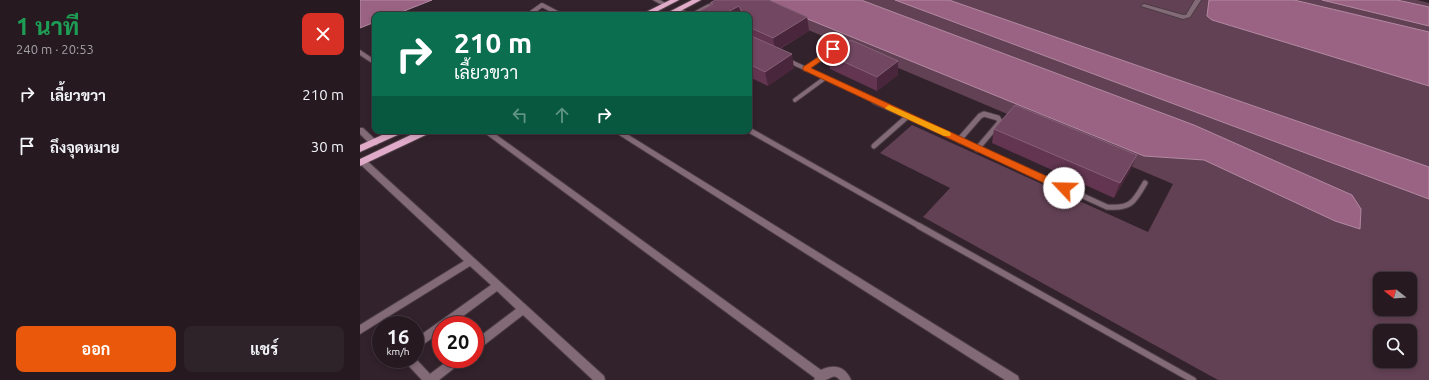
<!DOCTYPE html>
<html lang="th">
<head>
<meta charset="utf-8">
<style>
  body { margin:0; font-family:Ubuntu,Sarabun,sans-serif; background:#2e2329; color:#f1f3f6; height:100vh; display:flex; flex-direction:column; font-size:15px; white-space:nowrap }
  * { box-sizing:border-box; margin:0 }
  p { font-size:13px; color:#a4a1a5 }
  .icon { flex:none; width:22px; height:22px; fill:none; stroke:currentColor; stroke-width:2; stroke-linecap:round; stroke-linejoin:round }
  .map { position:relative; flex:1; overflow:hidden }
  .drawer { display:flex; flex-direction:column; background:#261a20; width:360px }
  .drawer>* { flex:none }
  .top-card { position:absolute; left:12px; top:12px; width:380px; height:122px; border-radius:8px; box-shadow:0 2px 6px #0003,0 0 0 1px #42383e; background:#0b6e4f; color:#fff; overflow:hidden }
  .needle { width:26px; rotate:287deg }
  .controls { position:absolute; left:1013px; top:272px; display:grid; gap:8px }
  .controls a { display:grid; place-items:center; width:44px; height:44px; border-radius:8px; background:#261a20; box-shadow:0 2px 6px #0003,0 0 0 1px #42383e; font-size:20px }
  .speed { position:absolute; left:12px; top:316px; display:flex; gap:8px; font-size:20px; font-weight:700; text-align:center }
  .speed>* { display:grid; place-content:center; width:52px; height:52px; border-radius:50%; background:#261a20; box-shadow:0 2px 6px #0003,0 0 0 1px #42383e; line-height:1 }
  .speed small { font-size:10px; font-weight:400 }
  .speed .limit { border:6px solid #d22; background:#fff; color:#111 }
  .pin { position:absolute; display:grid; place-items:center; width:34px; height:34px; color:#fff; margin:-17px; border:2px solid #fff; border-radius:50%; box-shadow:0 1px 4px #0007 }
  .me { position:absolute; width:44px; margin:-22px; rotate:294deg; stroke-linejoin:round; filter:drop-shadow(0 0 3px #0008) }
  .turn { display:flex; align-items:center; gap:14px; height:84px; padding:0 16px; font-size:18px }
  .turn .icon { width:52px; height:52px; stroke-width:2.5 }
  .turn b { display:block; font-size:28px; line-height:34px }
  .lanes { display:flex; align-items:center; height:38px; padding:0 16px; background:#0003; justify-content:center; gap:20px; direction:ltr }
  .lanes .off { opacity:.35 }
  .round { display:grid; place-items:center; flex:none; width:42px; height:42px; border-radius:8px; background:#2e2329 }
  .head { display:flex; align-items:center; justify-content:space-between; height:68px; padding:0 16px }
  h1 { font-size:24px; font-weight:700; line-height:30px; color:#1e9e55 }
  .primary-button { display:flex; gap:8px; margin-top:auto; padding:8px 16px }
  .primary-button a { flex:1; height:46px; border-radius:8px; background:#ea580c; color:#fff; font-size:16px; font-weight:700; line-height:46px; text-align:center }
  .primary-button a+a { background:#2e2329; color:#f1f3f6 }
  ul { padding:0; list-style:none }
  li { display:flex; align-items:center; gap:12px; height:52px; padding:0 16px }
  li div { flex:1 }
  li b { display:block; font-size:15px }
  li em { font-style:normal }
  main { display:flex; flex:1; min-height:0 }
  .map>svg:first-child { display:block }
</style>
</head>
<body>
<main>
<section class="drawer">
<div class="head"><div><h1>1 นาที</h1><p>240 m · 20:53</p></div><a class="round" style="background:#d93025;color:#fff"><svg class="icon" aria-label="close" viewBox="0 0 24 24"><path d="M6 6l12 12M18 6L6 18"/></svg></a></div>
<ul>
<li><svg class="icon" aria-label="right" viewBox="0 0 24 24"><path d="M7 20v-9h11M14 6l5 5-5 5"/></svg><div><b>เลี้ยวขวา</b></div><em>210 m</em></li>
<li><svg class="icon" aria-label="arrive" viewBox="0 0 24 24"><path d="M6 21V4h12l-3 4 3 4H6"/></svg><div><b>ถึงจุดหมาย</b></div><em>30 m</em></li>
</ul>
<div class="primary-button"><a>ออก</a><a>แชร์</a></div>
</section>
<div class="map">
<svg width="1069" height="380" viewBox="0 0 1069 380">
  <rect width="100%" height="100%" fill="#32222b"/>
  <path fill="#624154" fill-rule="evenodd" d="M377,0h680l12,3v377h-211l-295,-163 27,-29 -70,-35 32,-28 236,107 25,-48zM1020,279h30v30h-30zM1020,331h30v30h-30z"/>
  <g fill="#9a6383" stroke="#b389a1">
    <polygon points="0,0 72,0 34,15 15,15 15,22 0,28"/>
    <polygon points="401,0 501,0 834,125 992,195 1001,209 1000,229 975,221 844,160 784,156"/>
    <polygon points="535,0 589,0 1069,167 1069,199"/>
    <polygon points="849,0 934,0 1069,32 1069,86 852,20 847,16"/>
    <polygon points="962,0 1037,0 1069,7 1069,26"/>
  </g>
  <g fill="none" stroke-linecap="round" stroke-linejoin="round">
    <g stroke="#4c3d45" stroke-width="5.5">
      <g id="service-far2">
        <polyline points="318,10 329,15"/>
        <polyline points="168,15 182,5 201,15"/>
        <polyline points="332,15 349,6"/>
        <polyline points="427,60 517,102"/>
        <polyline points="445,69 473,49"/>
        <polyline points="435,100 465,78"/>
      </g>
    </g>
    <g stroke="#4c3d45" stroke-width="7">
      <g id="service-far1">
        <path d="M514,101l233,106c24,2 27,-5 38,-24"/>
        <polyline points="389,130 561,227"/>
        <polyline points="599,140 620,116 624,114 638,118 640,122 617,149"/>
        <polyline points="514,146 548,116"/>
      </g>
    </g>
    <g stroke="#4c3d45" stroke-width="8">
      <polyline id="service" points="559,226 833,380"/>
    </g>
    <g stroke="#4c3d45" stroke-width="2">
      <g id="minor">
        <polygon points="293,0 300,0 309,5 304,6"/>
        <polygon points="835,0 841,0 830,17 823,19 781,6 784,4 823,15 826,15"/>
        <polygon points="0,50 15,60 15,65 0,55"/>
        <polygon points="0,128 3,128 17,141 18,143 17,145 11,145 0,134"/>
        <path d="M122,131h9l330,239c13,-6 24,-4 30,10h-11c-6,-7 -8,-2 -15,0 -3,0 -8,0 -11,0l1,-2z"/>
        <polygon points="253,131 262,131 658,376 659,380 645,380"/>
        <polygon points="3,159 6,160 244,376 245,380 233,380 163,315 119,349 115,351 115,340 156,309 137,291 91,325 81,325 81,332 55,350 55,339 131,285 110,266 0,334 0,325 104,261 0,164 0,160"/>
        <polygon points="55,358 70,374 90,359 103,359 102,362 79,380 62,380 45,362 44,359"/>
      </g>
    </g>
    <g stroke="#4c3d45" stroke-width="2">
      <g id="primary">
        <polygon points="310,0 319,0 290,15 280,15"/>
        <polygon points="332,0 341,0 313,15 303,15"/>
        <polygon points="31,131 44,131 42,133 0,152 0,145"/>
        <polygon points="59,131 72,131 70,133 0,166 0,159"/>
      </g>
    </g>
    <use href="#service-far2" stroke="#836a77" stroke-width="4"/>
    <use href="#service-far1" stroke="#836a77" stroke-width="5"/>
    <use href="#service" stroke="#836a77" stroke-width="6"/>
    <use href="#minor" fill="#836a77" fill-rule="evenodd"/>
    <use href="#primary" fill="#dfabc8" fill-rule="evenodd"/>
  </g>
  <g fill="#633551">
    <polygon points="350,3 447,17 449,31 420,49 434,68 408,86 389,77 389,15 332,15 351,5"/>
    <polygon points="469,55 538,75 517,91 470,69"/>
    <polygon points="634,129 771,169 754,198 632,143"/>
  </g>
  <g fill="#49263b">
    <polygon points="379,6 381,15 362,15"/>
    <polygon points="447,17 449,31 415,51 413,38"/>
    <polygon points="432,54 434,68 408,86 405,72"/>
    <polygon points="538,61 538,75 517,91 517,77"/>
    <polygon points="777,155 771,169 754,198 760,183"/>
  </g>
  <g fill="#724761" stroke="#856076">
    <polygon points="355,0 409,0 447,17 413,38 389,27 389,15 384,15 379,6 362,15 332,15 353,4 350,3"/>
    <polygon points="389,35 432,54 405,72 389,64"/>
    <polygon points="491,40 538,61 517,77 469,55"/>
    <polygon points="655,105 777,155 760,183 634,129"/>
  </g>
  <polygon fill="#ea580c" stroke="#983908" points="473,47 476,48 476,51 451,68 708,186 709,188 708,191 701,191 443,70 443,67"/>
  <polygon fill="#f59e0b" points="529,105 590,132 591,134 590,136 584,136 526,109 525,108"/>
</svg>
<div class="controls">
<a><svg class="needle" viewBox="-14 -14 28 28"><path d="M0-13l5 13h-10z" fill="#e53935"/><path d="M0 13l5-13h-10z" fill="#a4a1a5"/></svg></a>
<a><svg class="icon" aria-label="search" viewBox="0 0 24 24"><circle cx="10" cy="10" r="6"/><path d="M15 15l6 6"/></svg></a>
</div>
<div class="speed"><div>16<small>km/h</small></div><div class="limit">20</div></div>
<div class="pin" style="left:473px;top:49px;background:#d93025"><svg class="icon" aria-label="arrive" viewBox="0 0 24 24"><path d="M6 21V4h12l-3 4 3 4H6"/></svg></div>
<svg class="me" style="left:704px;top:188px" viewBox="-20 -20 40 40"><circle r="19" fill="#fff"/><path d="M0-13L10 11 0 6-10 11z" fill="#ea580c"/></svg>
<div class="top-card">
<div class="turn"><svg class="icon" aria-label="right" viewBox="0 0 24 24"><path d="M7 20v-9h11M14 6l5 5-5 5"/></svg><div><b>210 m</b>เลี้ยวขวา</div></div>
<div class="lanes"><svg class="icon off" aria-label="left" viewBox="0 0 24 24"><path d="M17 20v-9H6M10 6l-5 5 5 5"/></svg><svg class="icon off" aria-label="ahead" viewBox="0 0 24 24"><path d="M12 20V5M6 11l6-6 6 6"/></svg><svg class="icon" aria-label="right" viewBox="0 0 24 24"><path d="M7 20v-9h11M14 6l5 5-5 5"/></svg></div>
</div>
</div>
</main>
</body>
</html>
